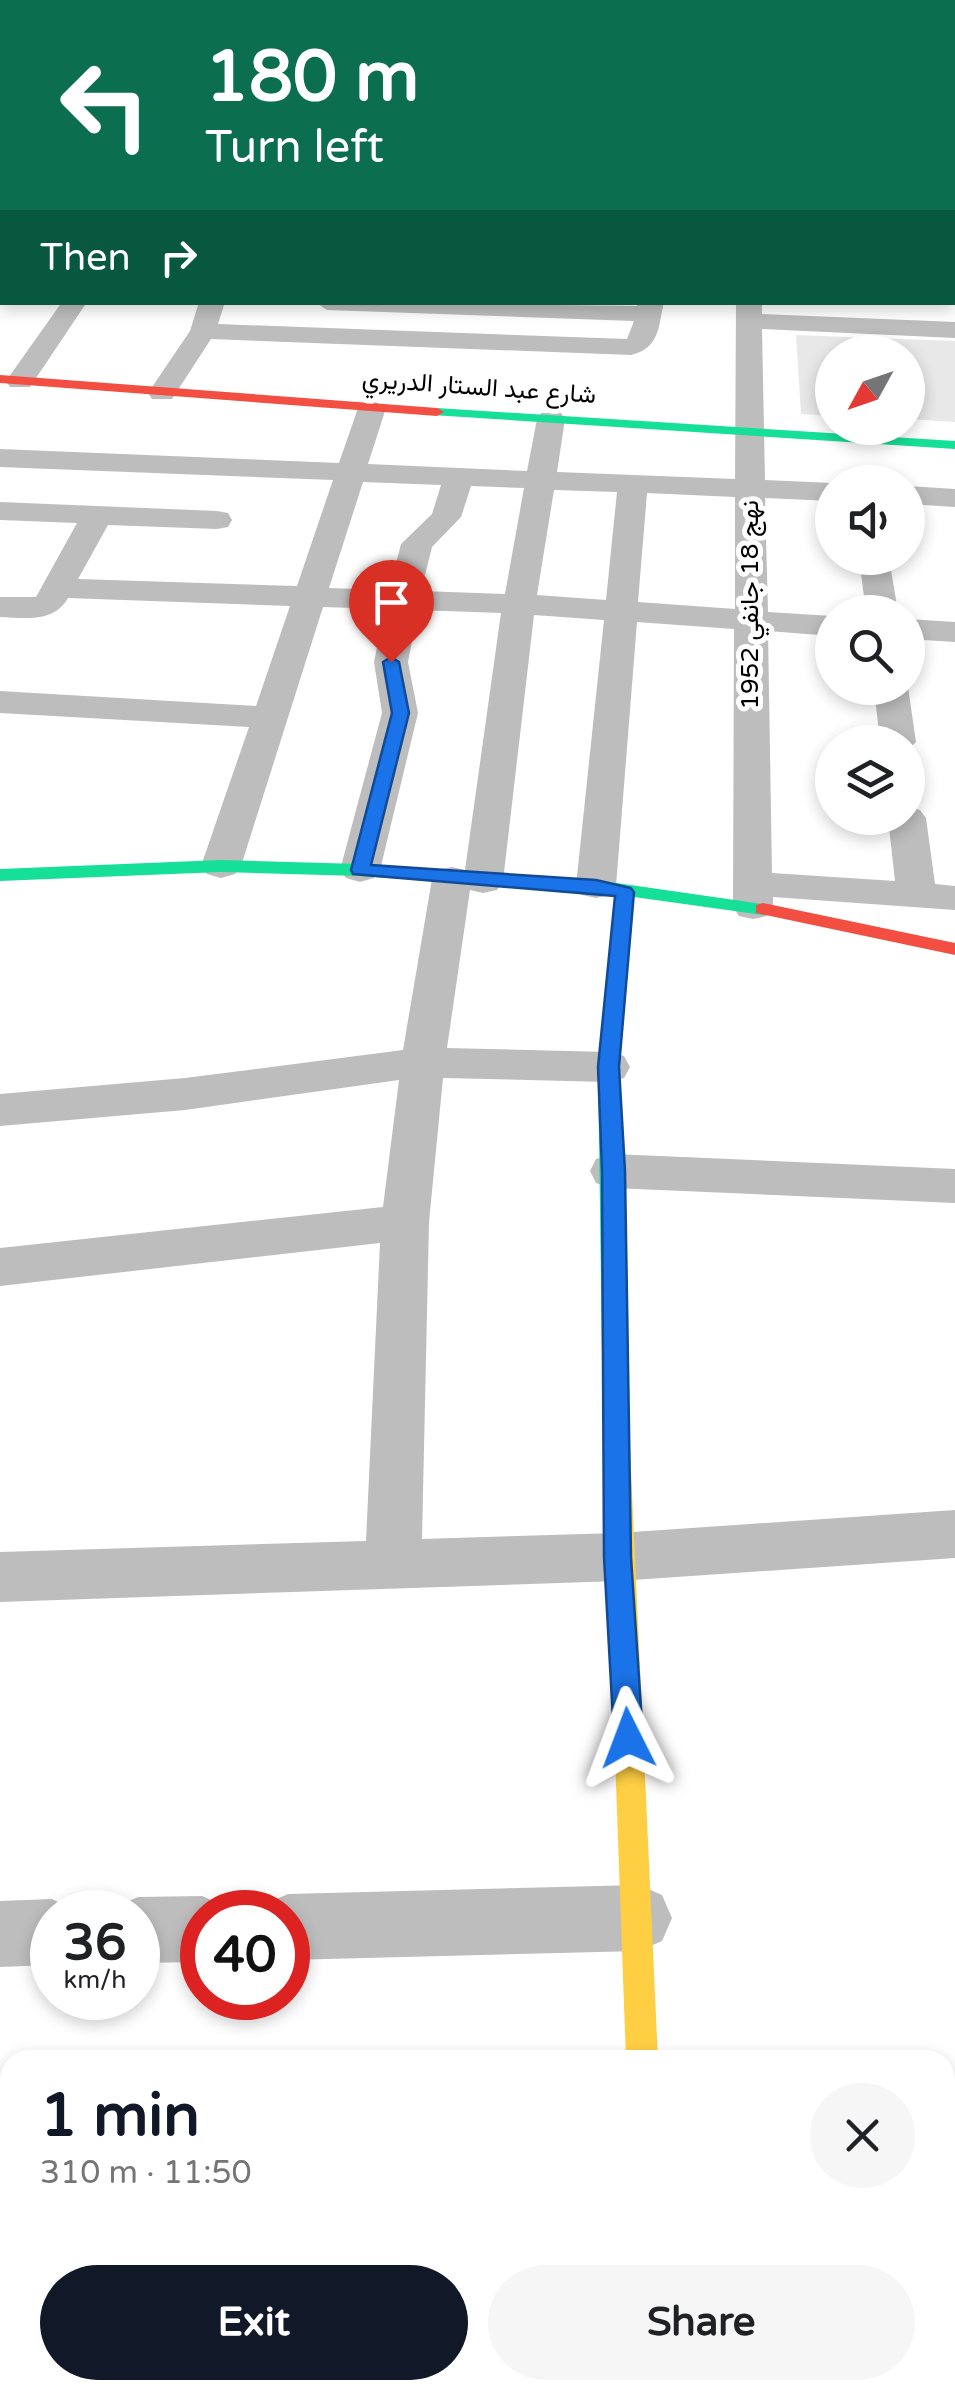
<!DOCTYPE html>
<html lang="en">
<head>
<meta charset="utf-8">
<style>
  body { margin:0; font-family:"Varela Round",Vazirmatn,sans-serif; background:#f6f6f6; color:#202124; height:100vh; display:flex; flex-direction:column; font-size:38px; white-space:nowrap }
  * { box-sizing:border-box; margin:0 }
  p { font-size:32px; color:#757577 }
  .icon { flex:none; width:55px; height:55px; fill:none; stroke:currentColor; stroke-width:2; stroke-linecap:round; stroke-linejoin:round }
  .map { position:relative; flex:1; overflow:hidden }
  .details { position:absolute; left:0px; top:2050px; width:955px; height:350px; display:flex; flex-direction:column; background:#fff; border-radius:30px 30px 0 0; box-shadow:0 5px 15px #0003 }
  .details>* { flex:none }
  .hud { position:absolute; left:0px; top:0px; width:955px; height:305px; box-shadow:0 5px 15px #0003; background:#0b6e4f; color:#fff; overflow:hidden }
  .needle { width:65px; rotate:230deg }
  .buttons { position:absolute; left:815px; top:335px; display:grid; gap:20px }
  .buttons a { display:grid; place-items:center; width:110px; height:110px; border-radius:50%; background:#fff; box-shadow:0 5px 15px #0003; font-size:50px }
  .speed { position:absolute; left:30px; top:1890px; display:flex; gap:20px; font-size:50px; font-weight:700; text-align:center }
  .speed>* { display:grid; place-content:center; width:130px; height:130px; border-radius:50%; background:#fff; box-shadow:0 5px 15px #0003; line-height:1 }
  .speed small { font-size:25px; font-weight:400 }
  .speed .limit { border:15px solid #d22; background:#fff; color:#111 }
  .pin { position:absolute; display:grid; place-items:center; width:85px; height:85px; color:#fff; margin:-102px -42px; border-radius:50% 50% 50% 0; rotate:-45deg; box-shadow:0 0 10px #0007 }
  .pin .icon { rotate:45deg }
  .me { position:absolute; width:110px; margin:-55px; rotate:357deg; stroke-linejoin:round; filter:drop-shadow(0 0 8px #0008) }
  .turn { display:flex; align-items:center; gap:35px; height:210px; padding:0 40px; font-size:45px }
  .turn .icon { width:130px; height:130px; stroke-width:2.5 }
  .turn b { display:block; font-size:70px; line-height:85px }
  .then { display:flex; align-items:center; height:95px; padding:0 40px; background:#0003; gap:20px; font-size:38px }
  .round { display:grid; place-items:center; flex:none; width:105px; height:105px; border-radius:52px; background:#f6f6f6 }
  .head { display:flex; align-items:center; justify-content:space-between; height:170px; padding:0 40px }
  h1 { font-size:60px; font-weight:800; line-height:75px; color:#111827 }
  .cta { display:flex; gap:20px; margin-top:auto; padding:20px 40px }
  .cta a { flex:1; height:115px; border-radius:60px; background:#111827; color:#fff; font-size:40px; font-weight:800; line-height:115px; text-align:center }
  .cta a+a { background:#f6f6f6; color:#202124 }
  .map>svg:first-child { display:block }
</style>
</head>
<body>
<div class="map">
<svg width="955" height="2400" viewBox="0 0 955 2400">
  <rect width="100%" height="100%" fill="#fff"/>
  <polygon fill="#e8e8e8" points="796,335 955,341 955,422 908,419 908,352 832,352 832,416 801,414"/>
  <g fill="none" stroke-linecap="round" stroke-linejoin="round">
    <g fill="#bdbdbd" fill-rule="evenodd">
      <rect x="742" y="0" width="18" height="2"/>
      <polygon points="0,27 2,28 2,40 0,39"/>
      <rect x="952" y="80" width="3" height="12"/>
      <rect x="952" y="115" width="3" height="12"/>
      <rect x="0" y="147" width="2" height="12"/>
      <rect x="952" y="181" width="3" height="14"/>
      <polygon points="2,204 2,220 0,221 0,205"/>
      <rect x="952" y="221" width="3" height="14"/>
      <rect x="952" y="268" width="3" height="14"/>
      <polygon points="62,302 87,302 30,387 10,387 6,381"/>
      <path d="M199,302h26l-7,22 409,15 7,-18 -307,-11 -12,-8 322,4 1,-4h26c-6,25 -4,46 -33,53l-420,-16 -39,60h-20l-4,-6 42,-62z"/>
      <path d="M736,302h26v12l193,8v16l-193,-9 3,151 67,3v18l-67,-3 3,114 64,4v20l-64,-5 4,242 123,8 -7,-63h20v-11l12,3 6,8 9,66 20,2v24l-182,-13v10l-6,9 -14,3 -14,-3 -6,-9 1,-278 -97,-7 -21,264 -6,9 -14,3 -14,-3 -6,-9 28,-266 -70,-5 -31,266 -6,9 -14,3 -13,-3 -23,158 161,4 16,4 6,11 -6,11 -16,4 -165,-4 -14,144 -7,317 196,-6 337,-23v48l-337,23 -618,21v-50l366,-11 14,-298 -380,43v-38l383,-41 16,-127 -214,30 -185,16v-32l185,-16 218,-28 29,-171 6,-9 14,-3 13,3 36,-257 -83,-3 -10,52 10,51 -38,157 -6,8 -14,4 -14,-4 -6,-8 42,-157 -8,-51 11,-53 -62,-2 -82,259 -6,8 -14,4 -14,-4 -6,-8 48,-139 -249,-14v-22l256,15 34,-100 -222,-8c-14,25 -43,20 -68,19v-20h36l41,-74 -77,-3v-18l217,9 11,2 4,7 -4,7 -11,2 -109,-4 -30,54 219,7 36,-106 -333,-13v-18l339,14 19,-55 14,-8 14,8 -18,56 159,7 10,-52 4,-6h20l4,6 -8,53 178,7zM363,482l78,3 -9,29 -31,30 -12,46 -60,-2zM471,486l53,2 -19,106 -84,-3 11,-44 29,-30zM554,490l63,2 -11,108 -69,-5zM647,493l88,4v112l-97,-7z"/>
      <polygon points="908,486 955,489 955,507 908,504"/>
      <polygon points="859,558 889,558 898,612 866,612"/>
      <polygon points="908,619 955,622 955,642 908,639"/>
      <polygon points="908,687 916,742 908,750 908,742 880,742 874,688"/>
      <polygon points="613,1154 955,1169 955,1203 613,1188 596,1183 590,1171 596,1159"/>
      <polygon points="639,1885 662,1895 672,1918 662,1941 639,1951 288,1960 288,1912 261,1912 265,1904 288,1894"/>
      <polygon points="202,1896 225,1906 228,1912 202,1912 202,1962 138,1963 138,1912 112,1912 115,1907 138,1897"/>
      <polygon points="52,1899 77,1912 52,1912 52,1965 0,1967 0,1901"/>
      <polygon points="612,2390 688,2390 689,2400 611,2400"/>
    </g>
    <g fill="#16e098" fill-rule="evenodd">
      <polygon points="2,46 2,52 0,53 0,47"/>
      <polygon points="437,408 955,441 955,449 432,415 432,409"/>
      <polygon points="221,860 360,864 596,880 770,905 770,913 763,915 634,897 618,1067 629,1426 625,1433 616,1436 607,1433 603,1426 598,1067 615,894 360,876 221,872 0,881 0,869"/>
    </g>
    <polygon fill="#ffcf43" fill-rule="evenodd" points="616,1416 625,1419 629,1426 658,2060 626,2060 603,1426 607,1419"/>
    <g fill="#f24e42" fill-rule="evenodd">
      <polygon points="0,375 437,408 444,412 437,416 0,383"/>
      <polygon points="763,903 955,943 955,955 756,913 756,905"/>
    </g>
  </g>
  <polygon fill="#1a73e8" stroke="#114b97" stroke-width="2.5" points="391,657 399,662 409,713 371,865 596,880 631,888 634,892 619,1067 625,1171 631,1557 643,1738 639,1747 628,1751 618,1747 614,1738 604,1557 602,1171 598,1067 615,896 353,874 351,870 392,713 383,662"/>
  <g text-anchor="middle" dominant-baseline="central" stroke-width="10" stroke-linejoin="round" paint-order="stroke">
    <g font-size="25" fill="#000" stroke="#fff">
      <text transform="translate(479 387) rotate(4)">شارع عبد الستار الدريري</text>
      <text transform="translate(750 605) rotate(-90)">نهج 18 جانفي 1952</text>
    </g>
  </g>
</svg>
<div class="buttons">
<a><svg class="needle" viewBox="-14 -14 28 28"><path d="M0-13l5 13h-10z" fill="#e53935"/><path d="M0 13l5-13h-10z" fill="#757577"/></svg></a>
<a><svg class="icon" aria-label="sound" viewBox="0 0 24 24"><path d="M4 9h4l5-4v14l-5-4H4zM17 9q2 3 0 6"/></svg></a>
<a><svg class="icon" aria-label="search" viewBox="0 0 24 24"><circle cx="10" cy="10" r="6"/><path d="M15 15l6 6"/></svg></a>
<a><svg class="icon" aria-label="layers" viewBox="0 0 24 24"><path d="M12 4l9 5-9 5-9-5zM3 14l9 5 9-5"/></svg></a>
</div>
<div class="speed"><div>36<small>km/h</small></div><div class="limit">40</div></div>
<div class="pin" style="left:391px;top:662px;background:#d93025"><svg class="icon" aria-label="arrive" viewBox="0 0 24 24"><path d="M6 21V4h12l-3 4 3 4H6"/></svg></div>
<svg class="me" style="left:628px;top:1738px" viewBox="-20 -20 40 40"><path d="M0-17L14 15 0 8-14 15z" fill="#1a73e8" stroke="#fff" stroke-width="4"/></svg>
<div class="hud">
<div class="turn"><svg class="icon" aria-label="left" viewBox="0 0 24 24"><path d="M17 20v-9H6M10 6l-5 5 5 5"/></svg><div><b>180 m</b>Turn left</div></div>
<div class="then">Then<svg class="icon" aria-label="right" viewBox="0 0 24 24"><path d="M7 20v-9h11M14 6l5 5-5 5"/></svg></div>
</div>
<section class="details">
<div class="head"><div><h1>1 min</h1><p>310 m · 11:50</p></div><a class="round"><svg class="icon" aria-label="close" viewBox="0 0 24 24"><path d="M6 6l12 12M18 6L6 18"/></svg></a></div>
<div class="cta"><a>Exit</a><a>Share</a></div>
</section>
</div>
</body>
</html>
